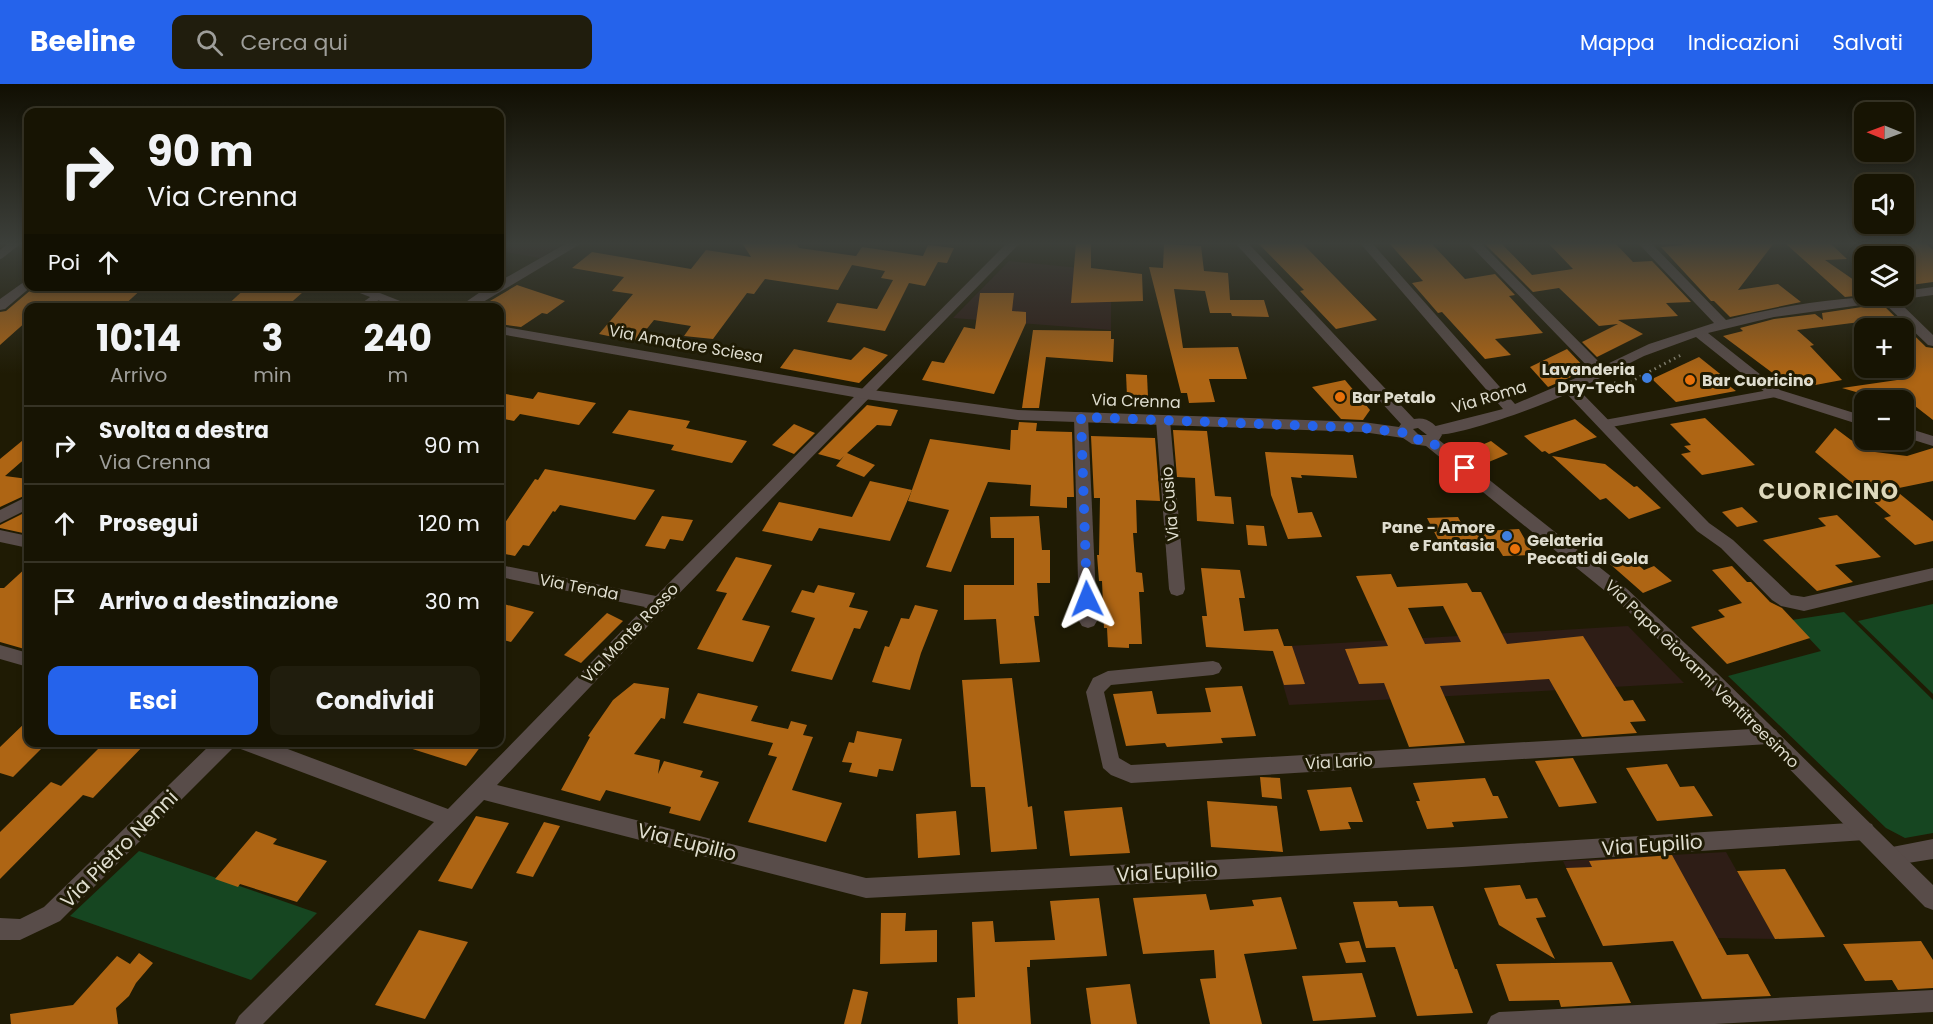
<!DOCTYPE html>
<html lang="it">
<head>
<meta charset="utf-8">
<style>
  body { margin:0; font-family:Poppins,sans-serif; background:#201d0d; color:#f1f3f6; height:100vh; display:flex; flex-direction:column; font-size:22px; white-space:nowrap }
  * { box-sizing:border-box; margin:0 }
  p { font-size:20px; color:#9e9e9a }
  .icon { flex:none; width:33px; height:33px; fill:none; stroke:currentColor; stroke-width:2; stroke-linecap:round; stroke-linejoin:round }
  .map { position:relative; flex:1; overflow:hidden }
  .drawer { position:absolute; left:24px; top:219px; width:480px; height:444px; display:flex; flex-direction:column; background:#171403; border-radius:12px; box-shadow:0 3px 9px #0003,0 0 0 2px #363325 }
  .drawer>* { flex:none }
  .hud { position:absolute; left:24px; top:24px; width:480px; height:183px; border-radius:12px; box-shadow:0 3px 9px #0003,0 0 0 2px #363325; background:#171403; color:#f1f3f6; overflow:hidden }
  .needle { width:39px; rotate:271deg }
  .tools { position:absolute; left:1854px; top:18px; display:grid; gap:12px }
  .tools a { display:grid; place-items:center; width:60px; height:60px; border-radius:12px; background:#171403; box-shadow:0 3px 9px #0003,0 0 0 2px #363325; font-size:30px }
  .pin { position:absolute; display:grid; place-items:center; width:51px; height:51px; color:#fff; margin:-26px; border-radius:12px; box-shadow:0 3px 9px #0006 }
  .me { position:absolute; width:66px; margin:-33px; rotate:358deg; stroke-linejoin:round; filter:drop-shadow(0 0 4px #0008) }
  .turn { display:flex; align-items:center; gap:21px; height:126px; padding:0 24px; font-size:27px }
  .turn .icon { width:78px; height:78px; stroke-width:2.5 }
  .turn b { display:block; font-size:42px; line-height:51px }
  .then { display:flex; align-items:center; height:57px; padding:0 24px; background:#0003; gap:12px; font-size:22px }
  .eta { display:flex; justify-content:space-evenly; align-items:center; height:102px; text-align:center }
  .eta b { font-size:36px; font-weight:700; line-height:42px }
  .button { display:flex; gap:12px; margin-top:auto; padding:12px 24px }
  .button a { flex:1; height:69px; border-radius:12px; background:#2563eb; color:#fff; font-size:24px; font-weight:700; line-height:69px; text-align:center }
  .button a+a { background:#201d0d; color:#f1f3f6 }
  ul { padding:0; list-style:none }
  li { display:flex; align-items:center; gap:18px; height:78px; padding:0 24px; border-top:2px solid #363325 }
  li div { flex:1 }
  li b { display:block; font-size:22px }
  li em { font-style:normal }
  header { display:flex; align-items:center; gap:36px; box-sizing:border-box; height:84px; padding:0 30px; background:#2563eb; color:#fff }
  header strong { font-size:28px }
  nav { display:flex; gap:33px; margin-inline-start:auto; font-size:21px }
  .search { width:420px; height:54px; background:#201d0d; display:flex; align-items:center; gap:15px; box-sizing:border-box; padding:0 21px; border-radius:12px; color:#9e9e9a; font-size:22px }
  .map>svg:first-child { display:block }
</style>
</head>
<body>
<header>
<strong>Beeline</strong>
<div class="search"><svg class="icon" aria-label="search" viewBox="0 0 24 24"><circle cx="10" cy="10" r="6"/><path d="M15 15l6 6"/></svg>Cerca qui</div>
<nav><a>Mappa</a><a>Indicazioni</a><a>Salvati</a></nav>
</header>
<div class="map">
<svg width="1933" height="940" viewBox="0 0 1933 940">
  <rect width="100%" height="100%" fill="#1f1b04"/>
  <g fill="#2e1d16">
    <polygon points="500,159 564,159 540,174 500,167"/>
    <polygon points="1009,177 1111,187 1111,246 953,234"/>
    <polygon points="1628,542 1684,599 1289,621 1272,563"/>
    <polygon points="1726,768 1775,855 1718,854 1603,862 1563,777"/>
  </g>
  <g fill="#164621">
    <polygon points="1933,520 1933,610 1858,537"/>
    <polygon points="1844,528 1933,616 1933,749 1905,754 1886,744 1728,592 1821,567 1792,536"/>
    <polygon points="139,767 317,829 251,896 70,832"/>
  </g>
  <g fill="#ae6514" fill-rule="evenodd">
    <polygon points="742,159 796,159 799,164 856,172 862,163 923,172 928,161 954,164 947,179 938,178 925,202 909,199 885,247 827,238 837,219 877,225 893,196 881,194 885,187 852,181 838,206 765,195 754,210 747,209 713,255 684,252 691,242 654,236 637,257 613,253 599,250 633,210 612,207 624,193 572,184 592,168 691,185 706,166 751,173"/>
    <polygon points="1076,159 1091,159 1091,184 1142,190 1143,217 1071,219"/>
    <polygon points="1258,159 1302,159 1377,236 1336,245 1300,207 1304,206"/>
    <polygon points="1389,159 1431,159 1465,195 1495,190 1515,211 1509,212 1543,249 1495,255 1511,271 1485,275 1442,228 1438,229 1412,199 1423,197"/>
    <polygon points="1484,159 1501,159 1532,191 1573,185 1548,159 1615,159 1633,178 1652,177 1691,218 1666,219 1678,232 1618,236 1643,250 1597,273 1582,258 1618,240 1599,242 1559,204 1533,208"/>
    <polygon points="1681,159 1774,159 1738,206 1778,200 1801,218 1730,233 1714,217 1711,217 1661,163 1684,161"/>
    <polygon points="1785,159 1830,159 1847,175 1825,176 1864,203 1864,211 1845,213"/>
    <polygon points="1164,160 1201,162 1204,187 1228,189 1230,216 1264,216 1269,233 1232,232 1230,226 1231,229 1210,229 1205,207 1174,205 1183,264 1238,263 1247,295 1209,295 1215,318 1189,319 1187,309 1181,309 1149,183 1163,184"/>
    <polygon points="1904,160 1927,160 1933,166 1933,198 1911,201 1904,194"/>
    <polygon points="517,201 565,217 547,230 542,229 521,243 500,240 500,224 478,224"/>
    <polygon points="64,202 145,202 121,224 28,224 28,236 0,261 0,228 6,227 32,205 59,207"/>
    <polygon points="248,202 271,202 303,208 285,224 224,224"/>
    <polygon points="980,209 1014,209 1012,227 1026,228 1026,239 994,310 922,296 932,277 944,279 964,243 975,245"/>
    <polygon points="1882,220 1926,263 1933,264 1933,336 1915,322 1904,323 1904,316 1884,316 1842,304 1904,295 1904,244 1866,244 1860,238 1797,246 1814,261 1810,262 1842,296 1794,305 1723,252 1743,247 1740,244 1774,235 1815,230 1823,236 1822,229"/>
    <polygon points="1033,246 1111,247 1111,255 1114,255 1113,278 1046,273 1039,324 1022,324"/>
    <polygon points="864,263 888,271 859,299 780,284 794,265 851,276"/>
    <polygon points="1567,265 1587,286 1548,303 1530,283"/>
    <polygon points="1699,273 1729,297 1723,297 1736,307 1676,318 1652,295"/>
    <polygon points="1126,290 1147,291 1148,313 1127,312"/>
    <polygon points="1345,296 1370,326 1363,336 1341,335 1312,303"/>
    <polygon points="538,308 596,319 579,341 520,330 514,337 500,334 500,309 533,315"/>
    <polygon points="867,321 898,326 891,342 877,341 847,369 875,381 864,393 836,382 844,372 840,376 818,370"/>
    <polygon points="629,326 690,337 686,344 747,357 732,379 671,366 674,361 612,349"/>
    <polygon points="1705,334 1755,381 1702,391 1681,370 1691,368 1684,362 1691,361 1670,340"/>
    <polygon points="1575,335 1597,353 1549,370 1545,367 1542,368 1524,352"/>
    <polygon points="1019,338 1037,339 1036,347 1072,348 1074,413 1067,413 1067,424 1030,422 1031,401 988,398 951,488 926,483 949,426 908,417 930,355 1010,366 1011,346 1018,346"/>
    <polygon points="794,340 815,349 794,370 772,361"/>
    <polygon points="1835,344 1851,356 1875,368 1907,372 1933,364 1933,397 1894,405 1933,437 1933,457 1915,461 1884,434 1891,432 1815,368"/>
    <polygon points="1173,346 1207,347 1215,412 1231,413 1234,440 1197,437 1195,394 1177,393"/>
    <polygon points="28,352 28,372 5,392 28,395 28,410 0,423 0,375"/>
    <polygon points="1091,352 1155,354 1160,417 1136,416 1137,449 1133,449 1136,488 1142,489 1144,508 1139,508 1142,560 1129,560 1129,564 1108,563 1107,544 1104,544 1102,497 1099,497 1097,471 1099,471 1100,414 1094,414"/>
    <polygon points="1491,357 1508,370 1479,382 1463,369"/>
    <polygon points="1265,368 1353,371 1357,394 1301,391 1302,394 1291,393 1298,429 1312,428 1322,453 1288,455 1271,411"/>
    <polygon points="1552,372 1605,380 1634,403 1637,402 1661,424 1629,435 1606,414 1600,416"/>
    <polygon points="545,385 609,397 655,406 635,436 560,421 555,428 553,427 529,462 523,461 515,472 500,469 500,446 535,395 538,396"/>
    <polygon points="870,397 912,406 890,457 819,444 812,457 762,447 779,418 852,433"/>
    <polygon points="1742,423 1758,438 1737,443 1722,428"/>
    <polygon points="28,427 28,444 23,449 0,444 0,441"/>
    <polygon points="1837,431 1881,473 1835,481 1853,498 1817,507 1763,456 1826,442 1818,434"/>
    <polygon points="662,432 693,436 683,457 670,455 665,465 645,462"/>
    <polygon points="1039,432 1042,466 1050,466 1050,499 1037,499 1039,532 1034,532 1040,578 1000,580 996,535 964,536 964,501 1014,501 1014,454 991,454 990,433"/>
    <polygon points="1458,433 1466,448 1519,445 1534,471 1503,472 1498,464 1444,467 1427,434"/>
    <polygon points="1246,441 1264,442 1267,462 1248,461"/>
    <polygon points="1629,472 1644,486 1654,482 1672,497 1643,509 1610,480"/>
    <polygon points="736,473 772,481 742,536 770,542 753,578 697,565 727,509 716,507"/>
    <polygon points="28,482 28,566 0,558 0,504 4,504"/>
    <polygon points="1732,482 1747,498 1751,498 1770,518 1782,524 1810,554 1727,580 1691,543 1725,533 1718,526 1742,519 1712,486"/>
    <polygon points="1201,484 1240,486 1245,514 1239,514 1244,547 1278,545 1284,562 1292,562 1305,600 1284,601 1273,567 1206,563 1202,532 1207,532"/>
    <path d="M1391,490l6,13 70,-4 5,9h9l26,52 76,-8 41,65 9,-1 13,21 -16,1 7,11 -55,4 -33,-58 -109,7 25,57 -56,4 -25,-64 -25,1 -14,-35 43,-3 -32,-70zM1443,522l18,36 -36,2 -17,-36z"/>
    <polygon points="818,501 855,509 849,523 868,527 860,545 854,544 832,596 791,587 815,534 791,528 802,506 814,509"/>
    <polygon points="500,519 534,528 511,558 500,555"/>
    <polygon points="915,521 938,526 921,569 910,606 872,598 885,562 889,563 901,534 909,535"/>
    <polygon points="607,529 623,537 581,579 564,571"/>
    <polygon points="1012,594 1028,723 1032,722 1037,765 991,768 985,703 971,703 962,596"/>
    <polygon points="634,599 669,604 665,635 661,634 634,670 660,676 658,690 664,677 703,687 700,693 719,698 700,737 669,729 671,723 606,706 600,717 561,706 590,653 588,652 613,616"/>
    <polygon points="1242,602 1256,652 1221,654 1223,659 1167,663 1165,659 1126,662 1113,610 1152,607 1157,630 1211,628 1205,604"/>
    <polygon points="698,609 758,622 751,637 788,645 791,637 807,641 803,651 813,653 792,706 842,719 826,758 748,738 777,673 768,671 773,659 683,639"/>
    <polygon points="28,636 28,658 48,658 13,693 0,689 0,663"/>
    <polygon points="857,647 902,655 893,687 879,685 877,693 849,688 852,679 842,678 849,658 854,659"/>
    <polygon points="105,658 147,658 93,714 83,711 0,795 0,748 51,698 61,702"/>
    <polygon points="404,658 484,658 466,682 403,662"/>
    <polygon points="1573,674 1597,719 1559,723 1535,677"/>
    <polygon points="1667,680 1680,703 1694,702 1713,732 1657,737 1626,684"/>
    <polygon points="1260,693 1280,694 1282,715 1262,713"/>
    <polygon points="1485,694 1493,712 1498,712 1508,734 1452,738 1454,743 1427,745 1416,717 1420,717 1413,699"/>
    <polygon points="1351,703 1363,738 1348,738 1351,745 1320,747 1307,706"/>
    <polygon points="1207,717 1277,722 1283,768 1211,763"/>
    <polygon points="1122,723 1130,769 1070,772 1064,727"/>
    <polygon points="956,727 960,771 918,774 916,730"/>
    <polygon points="476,732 509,739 472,805 438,797"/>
    <polygon points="544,738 560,742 533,793 516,789"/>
    <polygon points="256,747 277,755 273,760 327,777 297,818 240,800 238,803 215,795"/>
    <polygon points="1672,771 1727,871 1748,870 1771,912 1702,915 1673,857 1603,862 1566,784 1592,783 1589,777"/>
    <polygon points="1785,785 1825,853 1775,855 1737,787"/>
    <polygon points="1520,801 1526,815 1537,814 1546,833 1536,834 1555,875 1499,841 1484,804"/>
    <polygon points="1206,810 1210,826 1254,822 1252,816 1281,813 1297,865 1244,870 1262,940 1210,940 1200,895 1216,894 1214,866 1143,870 1133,814"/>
    <polygon points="1099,814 1107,872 1030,876 1030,883 1027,883 1031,940 958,940 957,914 975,913 972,838 993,837 995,858 1055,856 1050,817"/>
    <polygon points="1397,817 1399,823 1433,822 1455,885 1457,885 1473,929 1417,932 1395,863 1366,864 1353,818"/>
    <polygon points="881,829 906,829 905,847 937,846 937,878 880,880"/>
    <polygon points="419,846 468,858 425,935 375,921"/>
    <polygon points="1359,857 1366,878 1346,879 1339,859"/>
    <polygon points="1921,857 1933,876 1933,904 1898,906 1892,896 1865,897 1843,860"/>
    <polygon points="139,869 153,879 136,899 129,912 116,924 118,940 11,940 10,930 73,921 117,872 130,880"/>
    <polygon points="1612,878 1631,919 1561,923 1559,916 1509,917 1496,880"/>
    <polygon points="1362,889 1376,933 1313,937 1302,892"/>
    <polygon points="1130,900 1137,940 1091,940 1086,904"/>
    <polygon points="853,905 868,908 861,940 844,940"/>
  </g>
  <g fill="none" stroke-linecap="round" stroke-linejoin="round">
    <polyline stroke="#827f6d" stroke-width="3" stroke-dasharray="1.5 4" stroke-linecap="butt" points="1614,299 1628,299 1683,270"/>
    <g stroke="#584c49" stroke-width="8">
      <polyline points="0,171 15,159"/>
      <polyline points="1605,340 1775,309"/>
    </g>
    <g fill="#584c49" fill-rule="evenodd">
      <polygon points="567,159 582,159 473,224 457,224 489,202 500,202 500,197"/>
      <polygon points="1007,159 1020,159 665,524 497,701 866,794 1462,763 1865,738 1872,740 1875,747 1872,754 1865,756 1462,783 866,814 484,716 263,940 235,940 239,932 434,738 238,664 236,658 269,658 448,725 645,523 500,493 500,481 656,512"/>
      <path d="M1360,159h12l143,161 77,-33 -124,-128h13l122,123 46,-22 65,-21 -76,-80h13l75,77c58,-15 118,-24 178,-24v-5l29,-4v8l-36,5 36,35v11l-5,-1 -45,-43 -109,15 -66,16 72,57 84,26v10l-94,-30 -74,-59 -52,19 -66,33 131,134 24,17 58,55 13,2 129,-29v12l-129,31 -23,-5 -9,-6 -51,-52 -24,-17 -130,-137c-24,11 -117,47 -139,40l-2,-3 2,-3 75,-19z"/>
      <polygon points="28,195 28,202 32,202 5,225 0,226 0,215"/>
      <polygon points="377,208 383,212 370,224 355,224"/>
      <polygon points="1081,328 1088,333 1097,537 1094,542 1088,544 1082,542 1079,537 1074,333"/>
      <polygon points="1163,331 1170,336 1185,505 1183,510 1177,512 1171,510 1169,505 1156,336"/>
      <polygon points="1904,343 1933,352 1933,362 1904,353"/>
      <polygon points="28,412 28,425 0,439 0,426"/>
      <polygon points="0,446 28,452 28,464 0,458"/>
      <polygon points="0,561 28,569 28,583 0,575"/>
      <polygon points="1213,577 1219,579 1222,584 1219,589 1213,591 1111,601 1104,608 1119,674 1131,681 1769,644 1776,646 1779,652 1776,658 1769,660 1131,699 1111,691 1103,684 1086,608 1093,594 1108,587"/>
      <polygon points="213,658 235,658 233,664 60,837 20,856 0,856 0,834 20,835 44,823"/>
      <polygon points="1933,755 1933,775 1889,782 1882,779 1879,772 1882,765"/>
      <polygon points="1933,906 1933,928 1715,940 1487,940 1491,932 1499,928"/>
    </g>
    <g fill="#584c49" fill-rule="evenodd">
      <path d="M1235,159h13l166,176c13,-3 23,6 28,16l-3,5 188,149 89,83 217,213v25l-8,-3 -221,-225 -89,-83 -189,-153 -14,-2 -9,-6 -40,-6 -345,-12 -153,-21 -365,-65v-8l365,63 153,21 345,12 36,5 2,-3zM1418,344l9,7h-8l-6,-6z"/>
      <polygon points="342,202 362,202 418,224 398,224"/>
    </g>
  </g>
  <linearGradient id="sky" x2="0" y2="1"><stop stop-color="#110f02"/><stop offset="0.55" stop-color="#3c3f3a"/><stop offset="1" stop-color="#3c3f3a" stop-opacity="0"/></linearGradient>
  <rect width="1933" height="290" fill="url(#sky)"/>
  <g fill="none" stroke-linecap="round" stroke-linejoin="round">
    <polyline stroke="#2563eb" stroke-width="10" stroke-dasharray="0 18" points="1087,515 1081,333 1363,344 1406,349 1413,355 1430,357 1465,384"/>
  </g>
  <g fill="#3f7fe0" stroke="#1f1b04" stroke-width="2">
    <circle cx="1647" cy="294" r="6"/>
    <circle cx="1507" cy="452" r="6"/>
  </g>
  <g fill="#e8710a" stroke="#1f1b04" stroke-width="2">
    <circle cx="1690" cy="296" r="6"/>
    <circle cx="1340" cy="313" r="6"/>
    <circle cx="1515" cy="465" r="6"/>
  </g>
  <g text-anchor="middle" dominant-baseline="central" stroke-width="6" stroke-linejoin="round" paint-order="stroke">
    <g font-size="16" fill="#dfddcf" stroke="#1f1b04">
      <text transform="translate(686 260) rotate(10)">Via Amatore Sciesa</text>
      <text transform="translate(1489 313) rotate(-17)">Via Roma</text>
      <text transform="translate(1136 317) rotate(2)">Via Crenna</text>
      <text transform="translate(1170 420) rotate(-95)">Via Cusio</text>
      <text transform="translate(579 503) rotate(11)">Via Tenda</text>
      <text transform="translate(630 549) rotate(-46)">Via Monte Rosso</text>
      <text transform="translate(1702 590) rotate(44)">Via Papa Giovanni Ventitreesimo</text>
      <text transform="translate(1339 678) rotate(-3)">Via Lario</text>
    </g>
    <g font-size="16" font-weight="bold" fill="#dfddcf" stroke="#1f1b04" text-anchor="start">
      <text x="1635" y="285" text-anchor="end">Lavanderia<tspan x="1635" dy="18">Dry-Tech</tspan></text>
      <text x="1702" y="296">Bar Cuoricino</text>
      <text x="1352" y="313">Bar Petalo</text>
      <text x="1495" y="443" text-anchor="end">Pane - Amore<tspan x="1495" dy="18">e Fantasia</tspan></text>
      <text x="1527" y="456">Gelateria<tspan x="1527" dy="18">Peccati di Gola</tspan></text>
    </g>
    <g font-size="20" fill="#dfddcf" stroke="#1f1b04">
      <text transform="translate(687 758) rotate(14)">Via Eupilio</text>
      <text transform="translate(1652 761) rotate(-4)">Via Eupilio</text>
      <text transform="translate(119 765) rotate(-45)">Via Pietro Nenni</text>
      <text transform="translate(1167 788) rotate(-3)">Via Eupilio</text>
    </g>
    <g font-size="22" font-weight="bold" letter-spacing="1.5" fill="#ded9bd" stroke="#1f1b04">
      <text x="1829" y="407">CUORICINO</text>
    </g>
  </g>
</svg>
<div class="tools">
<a><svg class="needle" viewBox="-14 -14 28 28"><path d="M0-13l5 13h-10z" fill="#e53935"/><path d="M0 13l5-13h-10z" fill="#9e9e9a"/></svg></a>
<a><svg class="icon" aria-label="sound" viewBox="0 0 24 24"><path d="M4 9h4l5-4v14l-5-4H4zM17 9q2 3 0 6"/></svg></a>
<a><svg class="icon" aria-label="layers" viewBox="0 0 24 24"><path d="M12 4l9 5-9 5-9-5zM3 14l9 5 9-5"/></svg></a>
<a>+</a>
<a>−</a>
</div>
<div class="pin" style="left:1465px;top:384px;background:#d93025"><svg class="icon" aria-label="arrive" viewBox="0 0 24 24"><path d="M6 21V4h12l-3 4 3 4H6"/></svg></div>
<svg class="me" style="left:1087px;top:515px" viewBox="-20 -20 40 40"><path d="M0-17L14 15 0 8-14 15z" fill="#2563eb" stroke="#fff" stroke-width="4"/></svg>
<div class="hud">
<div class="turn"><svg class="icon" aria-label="right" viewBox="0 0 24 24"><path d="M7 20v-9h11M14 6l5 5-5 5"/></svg><div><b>90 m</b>Via Crenna</div></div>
<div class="then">Poi<svg class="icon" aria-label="ahead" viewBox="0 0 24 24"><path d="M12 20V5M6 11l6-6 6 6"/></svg></div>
</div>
<section class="drawer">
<div class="eta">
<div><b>10:14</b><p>Arrivo</p></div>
<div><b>3</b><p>min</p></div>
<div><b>240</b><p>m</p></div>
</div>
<ul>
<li><svg class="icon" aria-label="right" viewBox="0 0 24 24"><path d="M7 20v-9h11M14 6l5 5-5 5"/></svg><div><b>Svolta a destra</b><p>Via Crenna</p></div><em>90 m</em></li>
<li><svg class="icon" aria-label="ahead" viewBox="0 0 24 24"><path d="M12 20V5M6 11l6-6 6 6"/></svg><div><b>Prosegui</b></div><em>120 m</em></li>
<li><svg class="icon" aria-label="arrive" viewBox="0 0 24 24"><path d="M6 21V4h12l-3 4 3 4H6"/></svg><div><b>Arrivo a destinazione</b></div><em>30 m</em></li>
</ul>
<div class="button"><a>Esci</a><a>Condividi</a></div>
</section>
</div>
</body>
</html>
